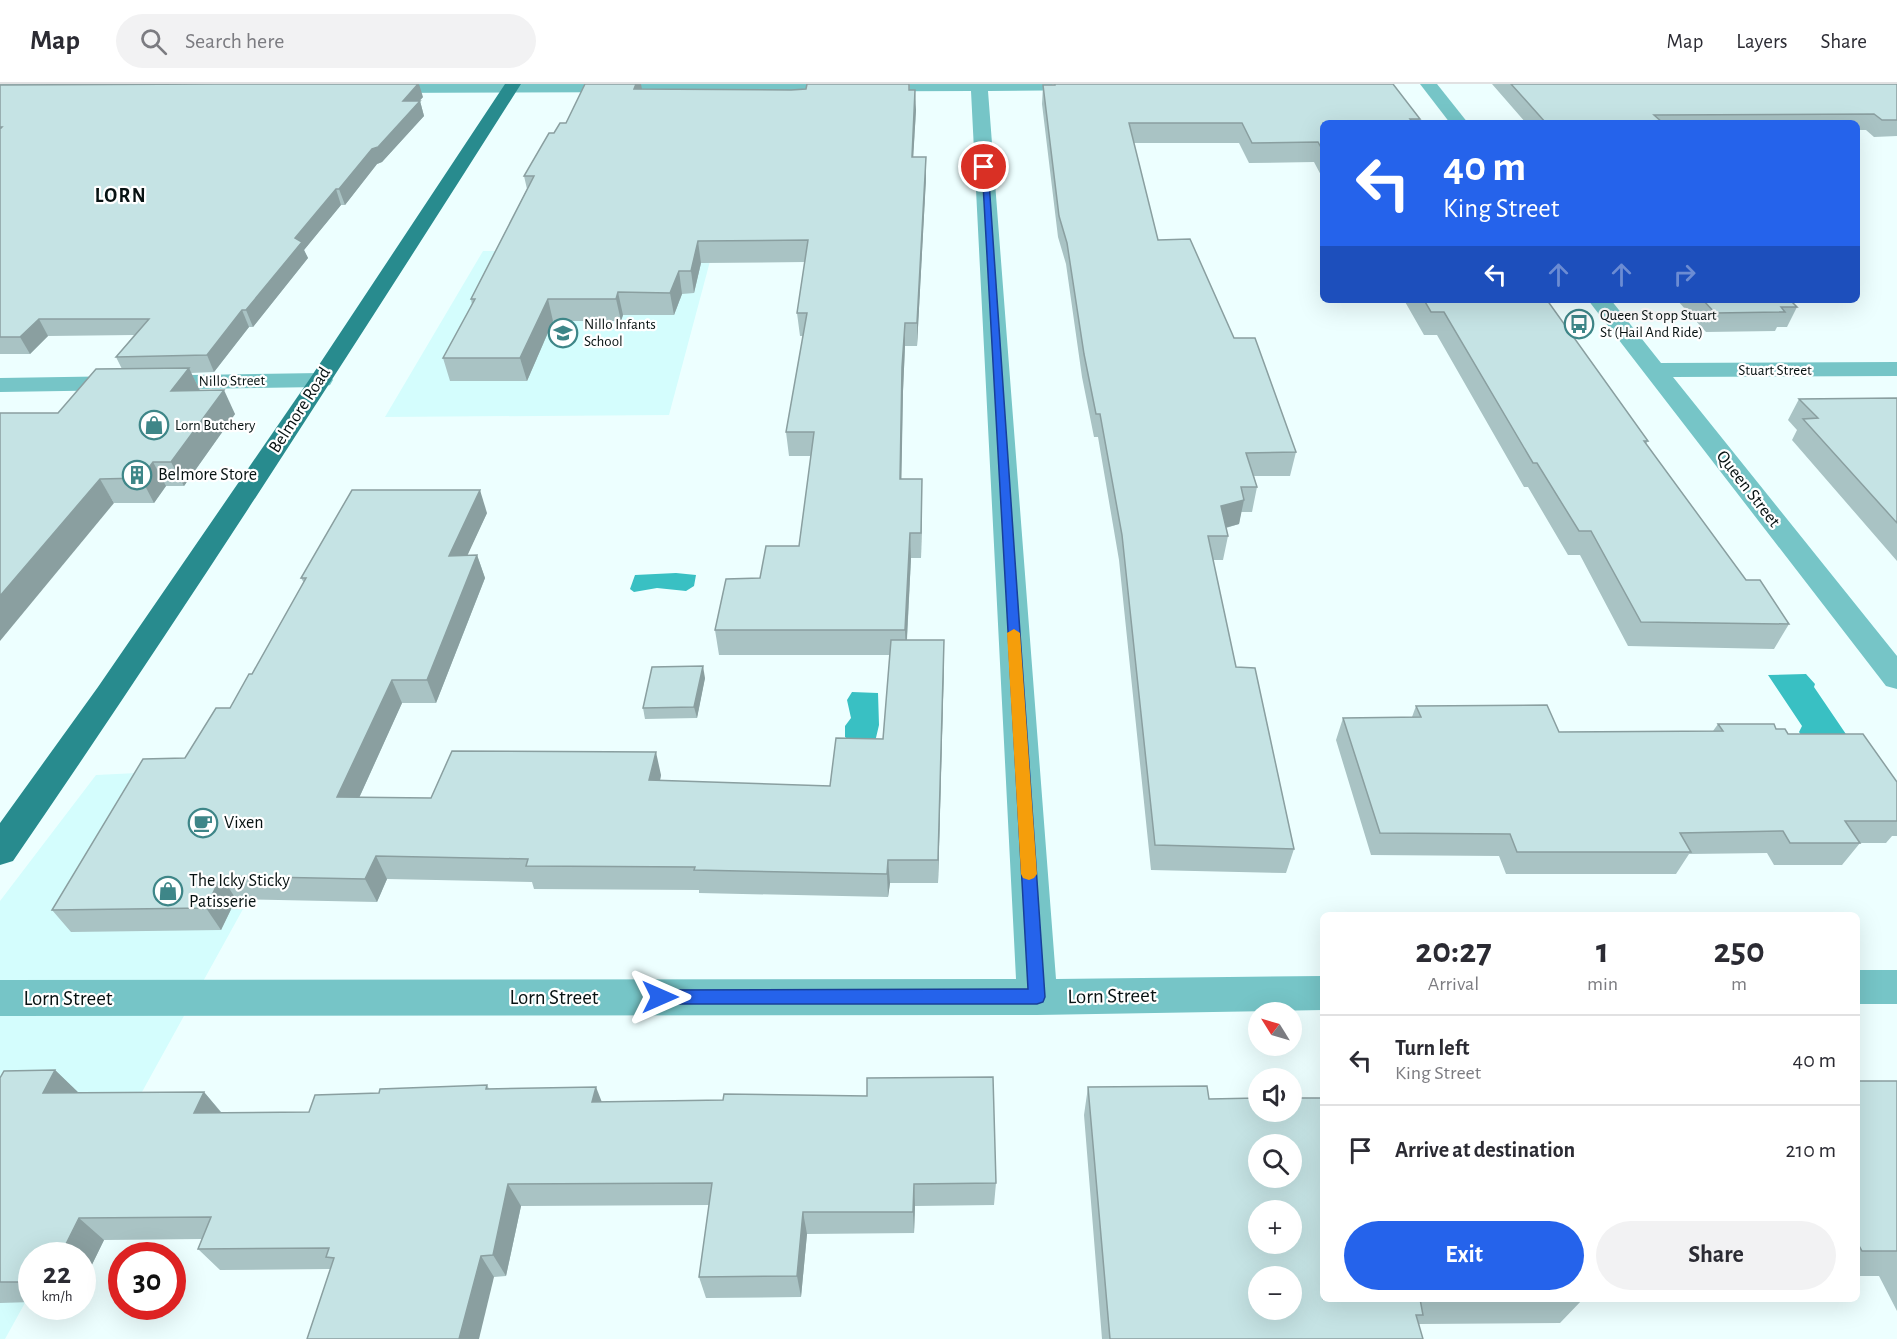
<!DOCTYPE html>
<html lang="en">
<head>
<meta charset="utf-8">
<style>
  body { margin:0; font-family:"Alegreya Sans",sans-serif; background:#f2f2f3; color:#2b2b33; height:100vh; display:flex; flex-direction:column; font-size:22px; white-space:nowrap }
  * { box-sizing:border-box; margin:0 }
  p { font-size:20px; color:#7c7c81 }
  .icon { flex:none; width:33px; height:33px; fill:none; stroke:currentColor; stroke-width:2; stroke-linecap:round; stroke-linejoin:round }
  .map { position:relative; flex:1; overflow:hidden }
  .sheet { position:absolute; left:1320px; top:828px; width:540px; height:390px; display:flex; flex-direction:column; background:#fff; border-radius:9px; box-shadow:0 6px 24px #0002 }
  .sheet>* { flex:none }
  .banner { position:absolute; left:1320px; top:36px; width:540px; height:183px; border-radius:9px; box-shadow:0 6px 24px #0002; background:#2563eb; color:#fff; overflow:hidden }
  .needle { width:39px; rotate:307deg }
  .fabs { position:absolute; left:1248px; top:918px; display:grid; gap:12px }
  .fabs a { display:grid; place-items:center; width:54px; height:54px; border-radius:50%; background:#fff; box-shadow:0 6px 24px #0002; font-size:30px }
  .speed { position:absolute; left:18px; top:1158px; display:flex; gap:12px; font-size:30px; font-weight:700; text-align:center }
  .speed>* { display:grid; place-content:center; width:78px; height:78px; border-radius:50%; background:#fff; box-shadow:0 6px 24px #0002; line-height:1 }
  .speed small { font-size:15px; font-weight:400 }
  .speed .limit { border:9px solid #d22; background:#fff; color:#111 }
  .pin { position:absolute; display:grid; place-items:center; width:51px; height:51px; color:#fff; margin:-26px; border:3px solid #fff; border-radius:50%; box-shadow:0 2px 6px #0007 }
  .me { position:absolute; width:66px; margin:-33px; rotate:90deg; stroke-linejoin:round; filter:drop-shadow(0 0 4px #0008) }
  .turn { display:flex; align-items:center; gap:21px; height:126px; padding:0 24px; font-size:27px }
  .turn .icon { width:78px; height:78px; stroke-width:2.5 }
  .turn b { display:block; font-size:42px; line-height:51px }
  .lanes { display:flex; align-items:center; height:57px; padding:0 24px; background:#0003; justify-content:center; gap:30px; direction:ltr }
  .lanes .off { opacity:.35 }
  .eta { display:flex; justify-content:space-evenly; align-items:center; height:102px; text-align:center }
  .eta b { font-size:36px; font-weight:700; line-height:42px }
  .button { display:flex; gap:12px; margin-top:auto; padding:12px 24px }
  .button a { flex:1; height:69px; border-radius:36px; background:#2563eb; color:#fff; font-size:24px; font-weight:700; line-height:69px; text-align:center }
  .button a+a { background:#f2f2f3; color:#2b2b33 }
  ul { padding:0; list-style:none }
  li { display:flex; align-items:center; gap:18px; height:90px; padding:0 24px; border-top:2px solid #e1e1e2 }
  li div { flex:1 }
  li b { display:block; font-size:22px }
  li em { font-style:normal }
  header { display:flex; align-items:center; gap:36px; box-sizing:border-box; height:84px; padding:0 30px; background:#fff; border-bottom:2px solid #e1e1e2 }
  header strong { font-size:28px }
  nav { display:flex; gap:33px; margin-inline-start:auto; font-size:21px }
  .search { width:420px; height:54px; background:#f2f2f3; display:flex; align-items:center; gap:15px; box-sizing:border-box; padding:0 21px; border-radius:33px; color:#7c7c81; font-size:22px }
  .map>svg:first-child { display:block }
</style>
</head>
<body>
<header>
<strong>Map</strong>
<div class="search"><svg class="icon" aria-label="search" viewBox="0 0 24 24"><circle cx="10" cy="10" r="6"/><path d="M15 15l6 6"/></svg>Search here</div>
<nav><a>Map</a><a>Layers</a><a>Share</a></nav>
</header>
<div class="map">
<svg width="1897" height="1255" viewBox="0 0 1897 1255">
  <rect width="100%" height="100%" fill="#edffff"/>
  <g fill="#d4fdfd">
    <polygon points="713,166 669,331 385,333 483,167"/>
    <polygon points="323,680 52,1171 32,1172 31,1208 5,1255 0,1255 0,817 96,691"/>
  </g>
  <g fill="#39c0c3">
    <polygon points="676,489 696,491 694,502 686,507 657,504 634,508 630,505 635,491"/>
    <polygon points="1806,590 1815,600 1814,603 1852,659 1807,660 1799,648 1802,642 1768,591"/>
    <polygon points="852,608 878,609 879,641 875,658 852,659 845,653 845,642 851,634 847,616"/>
  </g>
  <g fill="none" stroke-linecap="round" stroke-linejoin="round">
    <g fill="#76c5c7" fill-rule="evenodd">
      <polygon points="375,0 1106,0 1104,5 1098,6 988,7 1056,895 1323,892 1323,926 1037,931 0,932 0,896 1016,895 971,7 369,9 367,5"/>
      <polygon points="1420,0 1437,0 1468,39 1450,39"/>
      <polygon points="1588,216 1611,216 1661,279 1897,278 1897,292 1673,293 1897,572 1897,605 1886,602"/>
      <polygon points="321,289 330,291 333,296 330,301 321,303 0,308 0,294"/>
      <rect x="1857" y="886" width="40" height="34"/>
    </g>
    <path fill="#288b8e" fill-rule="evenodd" d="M505,0h16c-166,261 -333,522 -508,777l-13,4v-42l98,-136 211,-307z"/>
  </g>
  <g fill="#a9c3c4">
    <polygon points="0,0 175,0 423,13 419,17 420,17 424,32 382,78 377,80 345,121 341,121 304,166 308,174 253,243 249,243 214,288 191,289 200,306 235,330 184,402 166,402 154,419 114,419 58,329 122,285 116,273 134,251 48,252 30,270 0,270"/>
    <polygon points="910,0 910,6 916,26 913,73 926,73 926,94 917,262 905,262 903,307 901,395 922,395 922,419 921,474 911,474 907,556 944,579 938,799 890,799 888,813 699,809 699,806 534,805 532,798 387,795 377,818 236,815 221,846 71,848 52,826 230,624 252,590 304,499 301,494 487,429 467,471 477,471 485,494 436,619 402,619 359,714 431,714 661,691 660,697 830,702 883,655 890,571 719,571 715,546 760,494 799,462 811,372 789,372 786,348 803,252 800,252 797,229 805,178 701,179 694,209 682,210 674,231 623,231 621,237 553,237 527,297 450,297 443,274 472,221 471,215 527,105 524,92 554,49 566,39 642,5 791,6"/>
    <polygon points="1052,0 1393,0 1420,35 1419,39 1323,39 1323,95 1314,78 1249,79 1239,59 1133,59 1158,156 1234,254 1296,368 1290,392 1254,392 1257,403 1252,428 1241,428 1239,440 1226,444 1228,452 1223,476 1213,476 1236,583 1294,765 1286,789 1151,786 1119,476 1098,353 1094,353 1082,293 1066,180 1058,153 1042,20 1043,1 1052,1"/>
    <polygon points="1492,0 1897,0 1897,52 1874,53 1866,46 1857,46 1857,39 1526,39"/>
    <polygon points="1404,216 1547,216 1648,357 1646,360 1746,496 1789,540 1774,565 1628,562 1580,471 1568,471 1528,403 1524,403 1437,251 1424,251"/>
    <polygon points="1677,216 1790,216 1797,223 1787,243 1777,243 1775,247 1706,248"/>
    <polygon points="1897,314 1897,477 1792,356 1797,346 1788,336 1799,315"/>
    <polygon points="705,594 697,634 645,635 643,624"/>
    <polygon points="1416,622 1559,648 1713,647 1718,640 1776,645 1788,650 1897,737 1897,752 1892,752 1886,759 1860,759 1842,781 1774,781 1767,769 1689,770 1676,790 1506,790 1499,772 1371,771 1336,656 1343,634 1412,633"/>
    <polygon points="55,986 78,1009 204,1008 222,1029 309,1028 379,1009 487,1001 489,1005 602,1018 996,1099 994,1121 915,1122 914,1149 807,1150 801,1213 706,1214 699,1193 709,1121 521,1122 506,1192 494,1193 330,1185 220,1186 198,1165 202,1155 104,1156 82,1201 82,1172 32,1172 32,1218 0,1219 0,994"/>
    <polygon points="1857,997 1897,997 1897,1227 1879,1192 1857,1192"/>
    <polygon points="1088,1003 1209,1015 1323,1215 1583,1215 1560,1239 1419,1240 1422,1255 1102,1255 1084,1031"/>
  </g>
  <g fill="#8a9fa0">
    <polygon points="418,0 419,0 423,13 409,29 420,17 424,32 382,78 377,80 345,121 339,105 403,17"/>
    <polygon points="636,0 641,0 643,11 634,5"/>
    <polygon points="915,6 916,26 912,94 912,73"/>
    <polygon points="926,73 926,94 917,262 917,239"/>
    <polygon points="336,105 341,121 304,166 308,174 253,243 246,226 295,154"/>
    <polygon points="698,157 701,179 694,209 691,187"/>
    <polygon points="679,187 682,210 674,231 670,209"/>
    <polygon points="618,208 623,231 621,237 616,215"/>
    <polygon points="548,215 553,237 527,297 520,274"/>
    <polygon points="242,226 249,243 214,288 207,271"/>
    <polygon points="39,235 48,252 30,270 20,253"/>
    <polygon points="905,239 905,262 903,307 901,419 900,395 902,283"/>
    <polygon points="189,284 200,307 171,307"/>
    <polygon points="224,306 235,330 184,402 171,378"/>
    <polygon points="153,378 166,402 154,419 141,394"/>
    <polygon points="100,395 114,419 0,557 0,512"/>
    <polygon points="922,395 922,419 921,474 921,449"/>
    <polygon points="480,406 487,429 457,494 449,472"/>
    <polygon points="1244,416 1239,440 1217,446 1221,422"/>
    <polygon points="910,449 911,474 906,571 905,546"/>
    <polygon points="477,471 485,494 436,619 427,596"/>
    <polygon points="944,556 944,579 938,799 938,776"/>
    <polygon points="703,582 705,594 697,634 694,623"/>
    <polygon points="392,596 402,619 349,736 337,713"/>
    <polygon points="656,668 661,691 655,719 649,696"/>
    <polygon points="376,772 387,795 377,818 365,795"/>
    <polygon points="888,776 890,799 888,813 887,790"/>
    <polygon points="221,792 236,815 221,846 206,824"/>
    <polygon points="55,986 79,1009 43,1009"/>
    <polygon points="596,1003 605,1026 592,1018"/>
    <polygon points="204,1008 223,1031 194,1029"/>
    <polygon points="508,1100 521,1122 506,1192 493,1171"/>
    <polygon points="914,1100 915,1122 914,1149 913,1128"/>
    <polygon points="803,1128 807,1150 801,1213 797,1192"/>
    <polygon points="79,1134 104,1156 82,1201 82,1172 60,1172"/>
    <polygon points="481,1172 494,1193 479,1255 459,1255"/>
  </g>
  <g fill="#c5e3e4" stroke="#8a9fa0" stroke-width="1.5" fill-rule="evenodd">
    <polygon points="215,0 418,0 403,17 420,17 378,63 372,65 339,105 336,105 295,154 302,158 246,226 242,226 207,271 116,273 149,235 39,235 20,253 0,253 0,45 2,43 0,43 0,1"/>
    <polygon points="585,0 636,0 634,5 791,6 806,5 807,0 909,0 909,6 915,6 912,73 926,73 917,239 905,239 902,283 900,395 922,395 921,449 910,449 905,546 715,546 726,495 760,494 766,462 799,462 814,348 786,348 807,229 797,229 808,156 698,157 691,187 679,187 670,209 618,208 616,215 548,215 520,274 443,274 475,215 471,215 534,92 524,92 549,49 554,49 560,39 566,39"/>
    <polygon points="1055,0 1393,0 1420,35 1410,35 1413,39 1323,39 1323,67 1318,58 1252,59 1242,39 1129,39 1158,156 1190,155 1234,254 1255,254 1296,368 1246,369 1257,403 1241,403 1244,416 1221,422 1228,452 1208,452 1236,583 1255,584 1294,765 1155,761 1122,451 1100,330 1096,330 1084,270 1067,159 1059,132 1043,1 1055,1"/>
    <polygon points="1511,0 1897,0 1897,36 1882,36 1874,30 1654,31 1663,39 1546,39"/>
    <polygon points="1424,216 1547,216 1648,357 1644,357 1746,496 1760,496 1789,540 1641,538 1591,447 1579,447 1537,379 1533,379 1444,228 1431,228"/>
    <polygon points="1703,216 1790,216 1797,223 1781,223 1785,228 1715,229"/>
    <polygon points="189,284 171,307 224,306 171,378 153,378 141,394 100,395 0,512 0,329 58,329 96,285"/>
    <polygon points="1897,314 1897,439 1803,335 1818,334 1799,315"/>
    <polygon points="352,406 480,406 449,472 477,471 427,596 392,596 337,713 431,714 452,667 656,668 649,696 830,702 836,654 883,655 891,556 944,556 938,776 888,776 887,790 694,786 695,783 526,782 528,775 376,772 365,795 221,792 206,824 52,826 143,675 185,674 216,624 230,624 249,590 252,590 306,494 301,494"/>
    <polygon points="703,582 694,623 643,624 652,583"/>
    <polygon points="1547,621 1559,648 1723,647 1718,640 1774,640 1776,645 1785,645 1788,650 1863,650 1897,698 1897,737 1845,737 1860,759 1790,759 1783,747 1680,749 1691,768 1517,768 1510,750 1380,749 1343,634 1421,633 1416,622"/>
    <polygon points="55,986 43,1009 204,1008 194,1029 309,1028 315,1011 379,1009 380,1005 487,1001 486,1005 596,1003 592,1018 723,1016 724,1010 867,1012 867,994 993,993 996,1099 914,1100 913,1128 803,1128 797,1192 699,1193 712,1099 508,1100 493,1171 481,1172 459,1255 307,1255 334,1174 326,1173 329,1164 198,1165 211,1133 79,1134 60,1172 32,1172 32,1198 0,1198 0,994 4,987"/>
    <polygon points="1857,997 1897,997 1897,1167 1862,1167 1857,1158"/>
    <path d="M1207,1002l2,13 49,-1v14h34v-14h31v201h166h-69l3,16h-7l7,24h-313l-22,-252zM1258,1060h34v34h-34zM1258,1126h34v34h-34zM1258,1192h34v34h-34z"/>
  </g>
  <polygon fill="#2563eb" stroke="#184099" stroke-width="1.5" points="982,82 988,83 1045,913 1043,918 1037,920 660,920 654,918 651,913 654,908 660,906 1028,905"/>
  <polygon fill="#f59e0b" points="1014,545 1020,549 1037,790 1034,794 1029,796 1023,794 1021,790 1007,549"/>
  <defs>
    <g id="bus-ring" transform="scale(1.5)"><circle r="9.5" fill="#fff" stroke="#3e8688" stroke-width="1.5"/><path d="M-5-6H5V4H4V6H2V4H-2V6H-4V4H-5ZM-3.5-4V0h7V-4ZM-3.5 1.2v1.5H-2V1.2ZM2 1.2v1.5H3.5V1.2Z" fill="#3e8688"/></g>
    <g id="school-ring" transform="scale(1.5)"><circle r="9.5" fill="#fff" stroke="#3e8688" stroke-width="1.5"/><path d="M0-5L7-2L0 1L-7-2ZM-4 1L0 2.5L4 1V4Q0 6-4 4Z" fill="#3e8688"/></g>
    <g id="shop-ring" transform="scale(1.5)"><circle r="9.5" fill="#fff" stroke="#3e8688" stroke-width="1.5"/><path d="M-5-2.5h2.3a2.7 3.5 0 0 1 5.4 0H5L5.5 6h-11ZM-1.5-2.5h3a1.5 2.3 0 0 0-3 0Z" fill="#3e8688"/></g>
    <g id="building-ring" transform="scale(1.5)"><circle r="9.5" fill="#fff" stroke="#3e8688" stroke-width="1.5"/><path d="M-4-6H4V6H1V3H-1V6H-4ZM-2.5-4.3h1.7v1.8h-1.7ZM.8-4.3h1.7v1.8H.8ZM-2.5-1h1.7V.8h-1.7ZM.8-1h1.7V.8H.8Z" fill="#3e8688"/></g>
    <g id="cafe-ring" transform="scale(1.5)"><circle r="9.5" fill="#fff" stroke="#3e8688" stroke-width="1.5"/><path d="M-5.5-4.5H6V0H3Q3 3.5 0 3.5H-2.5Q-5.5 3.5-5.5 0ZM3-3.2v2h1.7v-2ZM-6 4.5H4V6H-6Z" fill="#3e8688"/></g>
  </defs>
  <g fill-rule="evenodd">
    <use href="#bus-ring" x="1579" y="240"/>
    <use href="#school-ring" x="563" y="249"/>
    <use href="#shop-ring" x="154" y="341"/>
    <use href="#building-ring" x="137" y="391"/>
    <use href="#cafe-ring" x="203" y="739"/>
    <use href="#shop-ring" x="168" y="807"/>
  </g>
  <g text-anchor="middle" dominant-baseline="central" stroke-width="4.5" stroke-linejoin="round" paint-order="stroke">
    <g font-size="15" fill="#071212" stroke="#fff" text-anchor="start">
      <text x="1600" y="231">Queen St opp Stuart<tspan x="1600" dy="17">St (Hail And Ride)</tspan></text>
      <text x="584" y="240">Nillo Infants<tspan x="584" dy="17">School</tspan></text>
      <text x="175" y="341">Lorn Butchery</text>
    </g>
    <g font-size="15" fill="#071212" stroke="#fff">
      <text x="1775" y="286">Stuart Street</text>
      <text transform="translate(232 297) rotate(-1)">Nillo Street</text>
    </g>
    <g font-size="18" fill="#071212" stroke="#fff">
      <text transform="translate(300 326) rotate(-57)">Belmore Road</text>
      <text transform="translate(1748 405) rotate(52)">Queen Street</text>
    </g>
    <g font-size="18" fill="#071212" stroke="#fff" text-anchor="start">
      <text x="158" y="391">Belmore Store</text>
      <text x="224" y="739">Vixen</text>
      <text x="189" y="797">The Icky Sticky<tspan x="189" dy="21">Patisserie</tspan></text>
    </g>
    <g font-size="20" font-weight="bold" letter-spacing="1.5" fill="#071212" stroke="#fff">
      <text x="121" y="112">LORN</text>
    </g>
    <g font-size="21" fill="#071212" stroke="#fff">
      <text transform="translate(1112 912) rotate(-1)">Lorn Street</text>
      <text x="554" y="913">Lorn Street</text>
      <text x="68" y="914">Lorn Street</text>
    </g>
  </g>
</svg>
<div class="fabs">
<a><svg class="needle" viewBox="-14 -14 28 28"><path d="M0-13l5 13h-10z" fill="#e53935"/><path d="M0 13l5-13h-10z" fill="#7c7c81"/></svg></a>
<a><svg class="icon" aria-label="sound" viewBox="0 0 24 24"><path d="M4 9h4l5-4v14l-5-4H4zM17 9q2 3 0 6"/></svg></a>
<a><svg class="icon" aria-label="search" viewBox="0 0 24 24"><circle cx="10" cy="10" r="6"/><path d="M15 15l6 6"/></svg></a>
<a>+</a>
<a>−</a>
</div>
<div class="speed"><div>22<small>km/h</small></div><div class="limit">30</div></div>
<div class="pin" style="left:984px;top:83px;background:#d93025"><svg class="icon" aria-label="arrive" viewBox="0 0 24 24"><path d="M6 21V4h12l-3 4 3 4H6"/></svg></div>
<svg class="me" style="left:660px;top:913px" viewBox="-20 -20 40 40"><path d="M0-17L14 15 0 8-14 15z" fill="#2563eb" stroke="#fff" stroke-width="4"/></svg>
<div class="banner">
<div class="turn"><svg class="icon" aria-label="left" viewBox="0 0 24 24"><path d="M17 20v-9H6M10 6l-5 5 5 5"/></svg><div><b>40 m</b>King Street</div></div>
<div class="lanes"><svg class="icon" aria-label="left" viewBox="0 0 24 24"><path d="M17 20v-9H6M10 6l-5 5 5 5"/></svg><svg class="icon off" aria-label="ahead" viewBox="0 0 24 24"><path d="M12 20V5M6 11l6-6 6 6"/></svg><svg class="icon off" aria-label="ahead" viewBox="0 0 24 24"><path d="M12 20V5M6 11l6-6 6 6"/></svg><svg class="icon off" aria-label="right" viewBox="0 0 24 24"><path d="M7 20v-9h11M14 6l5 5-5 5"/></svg></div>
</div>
<section class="sheet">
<div class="eta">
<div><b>20:27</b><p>Arrival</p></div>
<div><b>1</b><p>min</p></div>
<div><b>250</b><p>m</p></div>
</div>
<ul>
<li><svg class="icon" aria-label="left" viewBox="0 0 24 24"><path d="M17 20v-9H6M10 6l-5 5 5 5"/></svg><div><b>Turn left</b><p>King Street</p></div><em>40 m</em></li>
<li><svg class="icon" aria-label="arrive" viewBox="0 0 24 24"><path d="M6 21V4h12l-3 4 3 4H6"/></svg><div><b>Arrive at destination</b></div><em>210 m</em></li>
</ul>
<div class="button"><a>Exit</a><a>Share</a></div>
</section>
</div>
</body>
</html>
